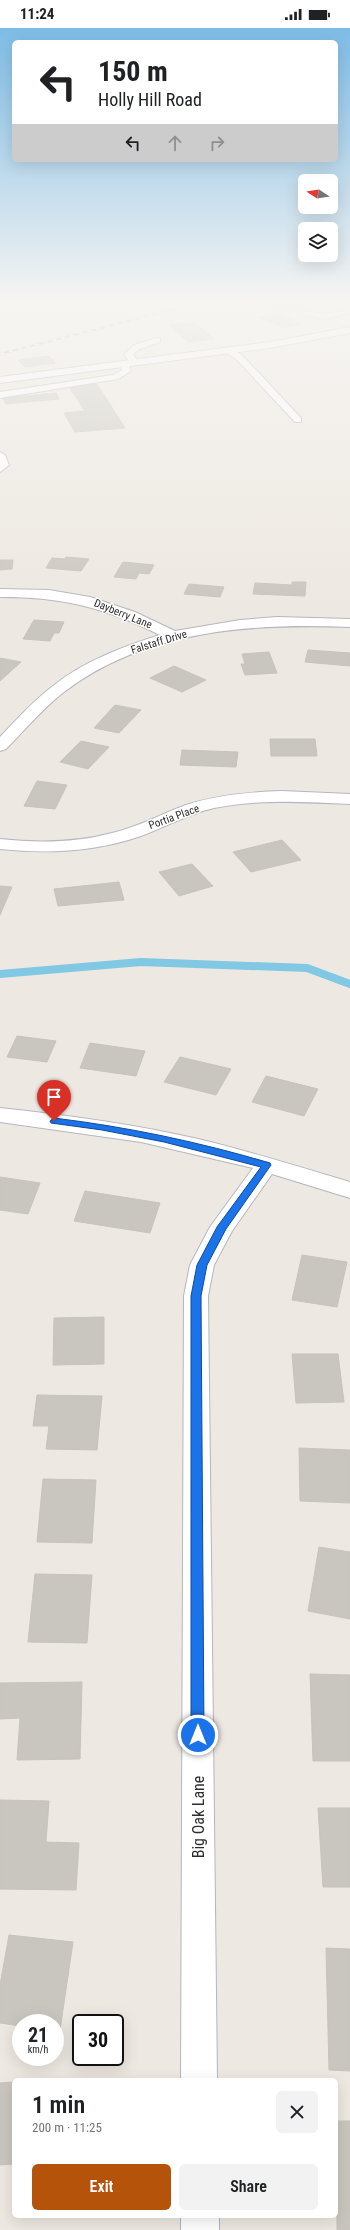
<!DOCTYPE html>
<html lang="en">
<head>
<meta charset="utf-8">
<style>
  body { margin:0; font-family:"Roboto Condensed",sans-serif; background:#f2f2f2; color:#202124; height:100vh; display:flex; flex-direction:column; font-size:15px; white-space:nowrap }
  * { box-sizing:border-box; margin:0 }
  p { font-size:13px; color:#757577 }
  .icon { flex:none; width:22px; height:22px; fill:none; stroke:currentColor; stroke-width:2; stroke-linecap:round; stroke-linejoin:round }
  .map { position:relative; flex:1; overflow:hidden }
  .side { position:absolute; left:12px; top:2050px; width:326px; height:140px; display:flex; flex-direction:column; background:#fff; border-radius:6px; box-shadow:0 4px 16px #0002 }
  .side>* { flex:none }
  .guide { position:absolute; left:12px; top:12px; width:326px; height:122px; border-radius:6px; box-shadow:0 4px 16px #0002; background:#fff; color:#202124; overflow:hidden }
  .needle { width:26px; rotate:282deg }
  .fabs { position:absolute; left:298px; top:146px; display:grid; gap:8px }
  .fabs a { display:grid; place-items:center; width:40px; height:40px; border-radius:6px; background:#fff; box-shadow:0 4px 16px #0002; font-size:20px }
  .speed { position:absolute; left:12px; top:1986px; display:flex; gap:8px; font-size:20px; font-weight:700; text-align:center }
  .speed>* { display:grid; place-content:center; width:52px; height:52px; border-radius:50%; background:#fff; box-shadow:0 4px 16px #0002; line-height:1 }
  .speed small { font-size:10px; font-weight:400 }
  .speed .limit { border:2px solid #111; border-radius:6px; background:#fff; color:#111 }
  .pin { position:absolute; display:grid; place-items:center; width:34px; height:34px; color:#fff; margin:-41px -17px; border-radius:50% 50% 50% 0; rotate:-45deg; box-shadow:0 0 4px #0007 }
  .pin .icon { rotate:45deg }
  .me { position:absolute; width:44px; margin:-22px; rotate:0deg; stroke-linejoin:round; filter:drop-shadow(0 0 3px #0008) }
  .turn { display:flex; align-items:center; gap:14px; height:84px; padding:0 20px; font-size:18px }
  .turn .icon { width:52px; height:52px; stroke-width:2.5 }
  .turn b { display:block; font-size:28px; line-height:34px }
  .lanes { display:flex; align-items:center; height:38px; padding:0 20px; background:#0003; justify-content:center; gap:20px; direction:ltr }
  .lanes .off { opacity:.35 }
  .round { display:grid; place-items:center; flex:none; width:42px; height:42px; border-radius:6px; background:#f2f2f2 }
  .summary { display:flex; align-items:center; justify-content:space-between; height:68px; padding:0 20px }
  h1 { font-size:24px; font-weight:600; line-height:30px }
  .primary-button { display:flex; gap:8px; margin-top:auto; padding:8px 20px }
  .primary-button a { flex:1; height:46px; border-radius:6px; background:#b45309; color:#fff; font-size:16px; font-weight:600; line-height:46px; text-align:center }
  .primary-button a+a { background:#f2f2f2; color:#202124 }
  .status { display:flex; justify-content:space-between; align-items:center; height:28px; padding:0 20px; background:#fff; direction:ltr }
  .status svg { height:11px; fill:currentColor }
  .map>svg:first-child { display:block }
</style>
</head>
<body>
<div class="status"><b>11:24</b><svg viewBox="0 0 49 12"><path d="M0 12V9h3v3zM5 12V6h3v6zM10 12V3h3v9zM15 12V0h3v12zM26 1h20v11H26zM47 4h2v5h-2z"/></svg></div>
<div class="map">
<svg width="350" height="2202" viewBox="0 0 350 2202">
  <rect width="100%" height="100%" fill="#ede8e1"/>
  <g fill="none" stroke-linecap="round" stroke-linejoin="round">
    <polyline stroke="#80c8e3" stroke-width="8" points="0,946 141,934 307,940 350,956"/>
  </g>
  <g fill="#c9c6bf" stroke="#c8c3bb">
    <polygon points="278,275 303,275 307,277 279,284 264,279"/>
    <polygon points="314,275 338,275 324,279"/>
    <polygon points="278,286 303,296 285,300 259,289"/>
    <polygon points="194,294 214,311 188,314 169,297"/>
    <polygon points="49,328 56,335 25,339 18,332"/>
    <polygon points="97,356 125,400 75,404 64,385 85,383 69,359"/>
    <polygon points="56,365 59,371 6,376 3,370"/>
    <polygon points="66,529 89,531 81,543 46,540 52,530 65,531"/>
    <polygon points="0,532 13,532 12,541 0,542"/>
    <polygon points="123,534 154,537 149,546 139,545 136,551 114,549"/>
    <polygon points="292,554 306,554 305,568 253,566 255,555 292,557"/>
    <polygon points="189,556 224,559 220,569 184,566"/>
    <polygon points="34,592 64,594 59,605 54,605 50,613 23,611"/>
    <polygon points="308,622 350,625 350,638 305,634"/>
    <polygon points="269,624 277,645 245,647 241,636 245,636 242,626"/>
    <polygon points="0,630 21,634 0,653"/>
    <polygon points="174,638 206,652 182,664 150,650"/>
    <polygon points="115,677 141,682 119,705 94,700"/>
    <polygon points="270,711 315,711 317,728 271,728"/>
    <polygon points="81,713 109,719 88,741 60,734"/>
    <polygon points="182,722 238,724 236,739 180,737"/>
    <polygon points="37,753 67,757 55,781 24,778"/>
    <polygon points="282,812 301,832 251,844 233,824"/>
    <polygon points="192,836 213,858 179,868 159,844"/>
    <polygon points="119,854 124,872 58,878 54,861"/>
    <polygon points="0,858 12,859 0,887"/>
    <polygon points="17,1008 56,1013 47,1034 7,1029"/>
    <polygon points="90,1015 145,1023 136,1048 80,1040"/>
    <polygon points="180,1029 231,1041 216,1067 164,1054"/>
    <polygon points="266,1048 318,1061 304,1088 252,1074"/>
    <polygon points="0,1149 40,1155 28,1186 0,1182"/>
    <polygon points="85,1163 160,1175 150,1205 74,1193"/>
    <polygon points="302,1227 347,1234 337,1279 292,1272"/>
    <polygon points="104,1289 104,1336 53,1337 54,1290"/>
    <polygon points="292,1326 338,1326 344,1374 296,1375"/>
    <polygon points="37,1367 102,1368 97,1422 46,1421 49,1398 33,1398"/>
    <polygon points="299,1420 350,1422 350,1475 300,1473"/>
    <polygon points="43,1451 96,1452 92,1515 37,1514"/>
    <polygon points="319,1519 350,1524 350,1591 308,1583"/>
    <polygon points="35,1546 92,1547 87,1615 28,1614"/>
    <polygon points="310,1646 350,1647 350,1733 313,1733"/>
    <polygon points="82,1654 80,1731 17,1732 20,1690 0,1691 0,1655"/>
    <polygon points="0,1772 49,1773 46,1814 79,1815 76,1862 0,1861"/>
    <polygon points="318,1780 350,1780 350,1859 323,1859"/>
    <polygon points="9,1907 73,1914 60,2002 55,2001 55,1995 21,1995 21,1998 0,1995 0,1957"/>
    <polygon points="326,1920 350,1921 350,2043 329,2042"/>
    <polygon points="14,2054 14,2136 0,2137 0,2055"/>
    <polygon points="336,2093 350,2093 350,2202 337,2202"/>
  </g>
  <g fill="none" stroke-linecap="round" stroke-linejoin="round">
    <g stroke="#b4b7bf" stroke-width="2">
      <g id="service">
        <polygon points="2,275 13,275 0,281 0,276"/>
        <polygon points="350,281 350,285 324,291 301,285 305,283 324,287"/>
        <polygon points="157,310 160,310 160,314 140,321 133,326 138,334 137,336 131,336 124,326 134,317"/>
        <polygon points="226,321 232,321 243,328 301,390 301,394 295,394 237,332 226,325"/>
        <polygon points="121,334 127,334 131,343 118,351 0,370 0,364 113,347 122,342"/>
        <polygon points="0,424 5,427 9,437 0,444"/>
      </g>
    </g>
    <g stroke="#b4b7bf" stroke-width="2">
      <g id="minor">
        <path d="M0,561l49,1 41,7 45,15 40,19 65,-11 37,-3 73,2v8c-98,-4 -205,3 -286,65 -22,17 -39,38 -58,57l-6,2v-14c17,-18 33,-36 53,-51 31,-25 69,-39 107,-51 -57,-28 -97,-38 -160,-38z"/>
        <path d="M282,763l68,3v10c-45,-2 -91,-5 -136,4 -26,6 -49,19 -73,28 -46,16 -93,18 -141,13v-10c37,4 75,4 112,-6 26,-6 49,-19 74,-28 31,-10 63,-13 96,-14z"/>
        <path d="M0,1080c66,7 133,16 198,31 51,12 101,28 152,43v16l-78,-24 -40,57 -18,34 -6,31 9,784h-36l3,-784 6,-31 20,-38 43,-59 -112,-26 -141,-20z"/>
        <rect x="181" y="2188" width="38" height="14"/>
      </g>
    </g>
    <g stroke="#b4b7bf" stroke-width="2">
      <polygon id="tertiary" points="350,299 350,305 270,320 0,355 0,349 270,314"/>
    </g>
    <use href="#service" fill="#fff" fill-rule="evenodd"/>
    <use href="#minor" fill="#fff" fill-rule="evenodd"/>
    <use href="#tertiary" fill="#fff" fill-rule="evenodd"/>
    <g stroke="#a4a6b5" stroke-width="2">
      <polyline id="rail" points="0,326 198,275"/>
    </g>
    <use href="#rail" stroke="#fff" stroke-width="1.5" stroke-dasharray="4.5" stroke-linecap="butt"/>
  </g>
  <linearGradient id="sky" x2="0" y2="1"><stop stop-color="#7ebce6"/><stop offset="0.47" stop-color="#f7f5f2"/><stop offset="1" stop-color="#f7f5f2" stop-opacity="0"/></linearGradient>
  <rect width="350" height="584" fill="url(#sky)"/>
  <path fill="#1a73e8" stroke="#114b97" d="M54,1090c74,9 145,24 216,45l1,2 -45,64 -19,36 -6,31 3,439 -2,4 -4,2 -5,-2 -2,-4v-439l6,-31 20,-38 44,-60 -97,-25 -62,-12 -51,-7 -1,-2z"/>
  <g text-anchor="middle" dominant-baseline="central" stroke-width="3" stroke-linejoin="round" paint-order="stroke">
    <g font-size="11" fill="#2d2d2d" stroke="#fff">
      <text transform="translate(123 586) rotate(22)">Dayberry Lane</text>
      <text transform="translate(159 614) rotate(-17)">Falstaff Drive</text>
      <text transform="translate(174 789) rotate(-20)">Portia Place</text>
    </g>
    <g font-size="16" fill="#2d2d2d" stroke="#fff">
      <text transform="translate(198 1789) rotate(-90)">Big Oak Lane</text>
    </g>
  </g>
</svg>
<div class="fabs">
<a><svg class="needle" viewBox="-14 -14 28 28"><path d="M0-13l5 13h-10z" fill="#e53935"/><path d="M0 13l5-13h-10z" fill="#757577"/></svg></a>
<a><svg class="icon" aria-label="layers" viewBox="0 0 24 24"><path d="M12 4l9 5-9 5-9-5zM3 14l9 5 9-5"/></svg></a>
</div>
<div class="speed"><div>21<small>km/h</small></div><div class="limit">30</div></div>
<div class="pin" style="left:54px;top:1093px;background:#d93025"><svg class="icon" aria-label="arrive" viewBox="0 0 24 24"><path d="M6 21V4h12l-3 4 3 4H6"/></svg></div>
<svg class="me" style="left:198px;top:1707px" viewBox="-20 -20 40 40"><circle r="17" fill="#1a73e8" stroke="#fff" stroke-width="3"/><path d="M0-11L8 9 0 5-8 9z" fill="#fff"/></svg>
<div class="guide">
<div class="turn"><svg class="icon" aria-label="left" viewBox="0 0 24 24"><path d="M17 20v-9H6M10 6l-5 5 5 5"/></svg><div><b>150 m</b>Holly Hill Road</div></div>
<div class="lanes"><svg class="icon" aria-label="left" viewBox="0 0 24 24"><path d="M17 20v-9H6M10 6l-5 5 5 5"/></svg><svg class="icon off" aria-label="ahead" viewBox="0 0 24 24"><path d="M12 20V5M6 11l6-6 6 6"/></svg><svg class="icon off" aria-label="right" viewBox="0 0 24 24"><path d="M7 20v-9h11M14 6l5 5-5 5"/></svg></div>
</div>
<section class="side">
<div class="summary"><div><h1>1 min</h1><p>200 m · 11:25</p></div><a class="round"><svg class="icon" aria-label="close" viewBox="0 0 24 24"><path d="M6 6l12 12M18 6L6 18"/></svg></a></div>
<div class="primary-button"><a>Exit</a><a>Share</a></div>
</section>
</div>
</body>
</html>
